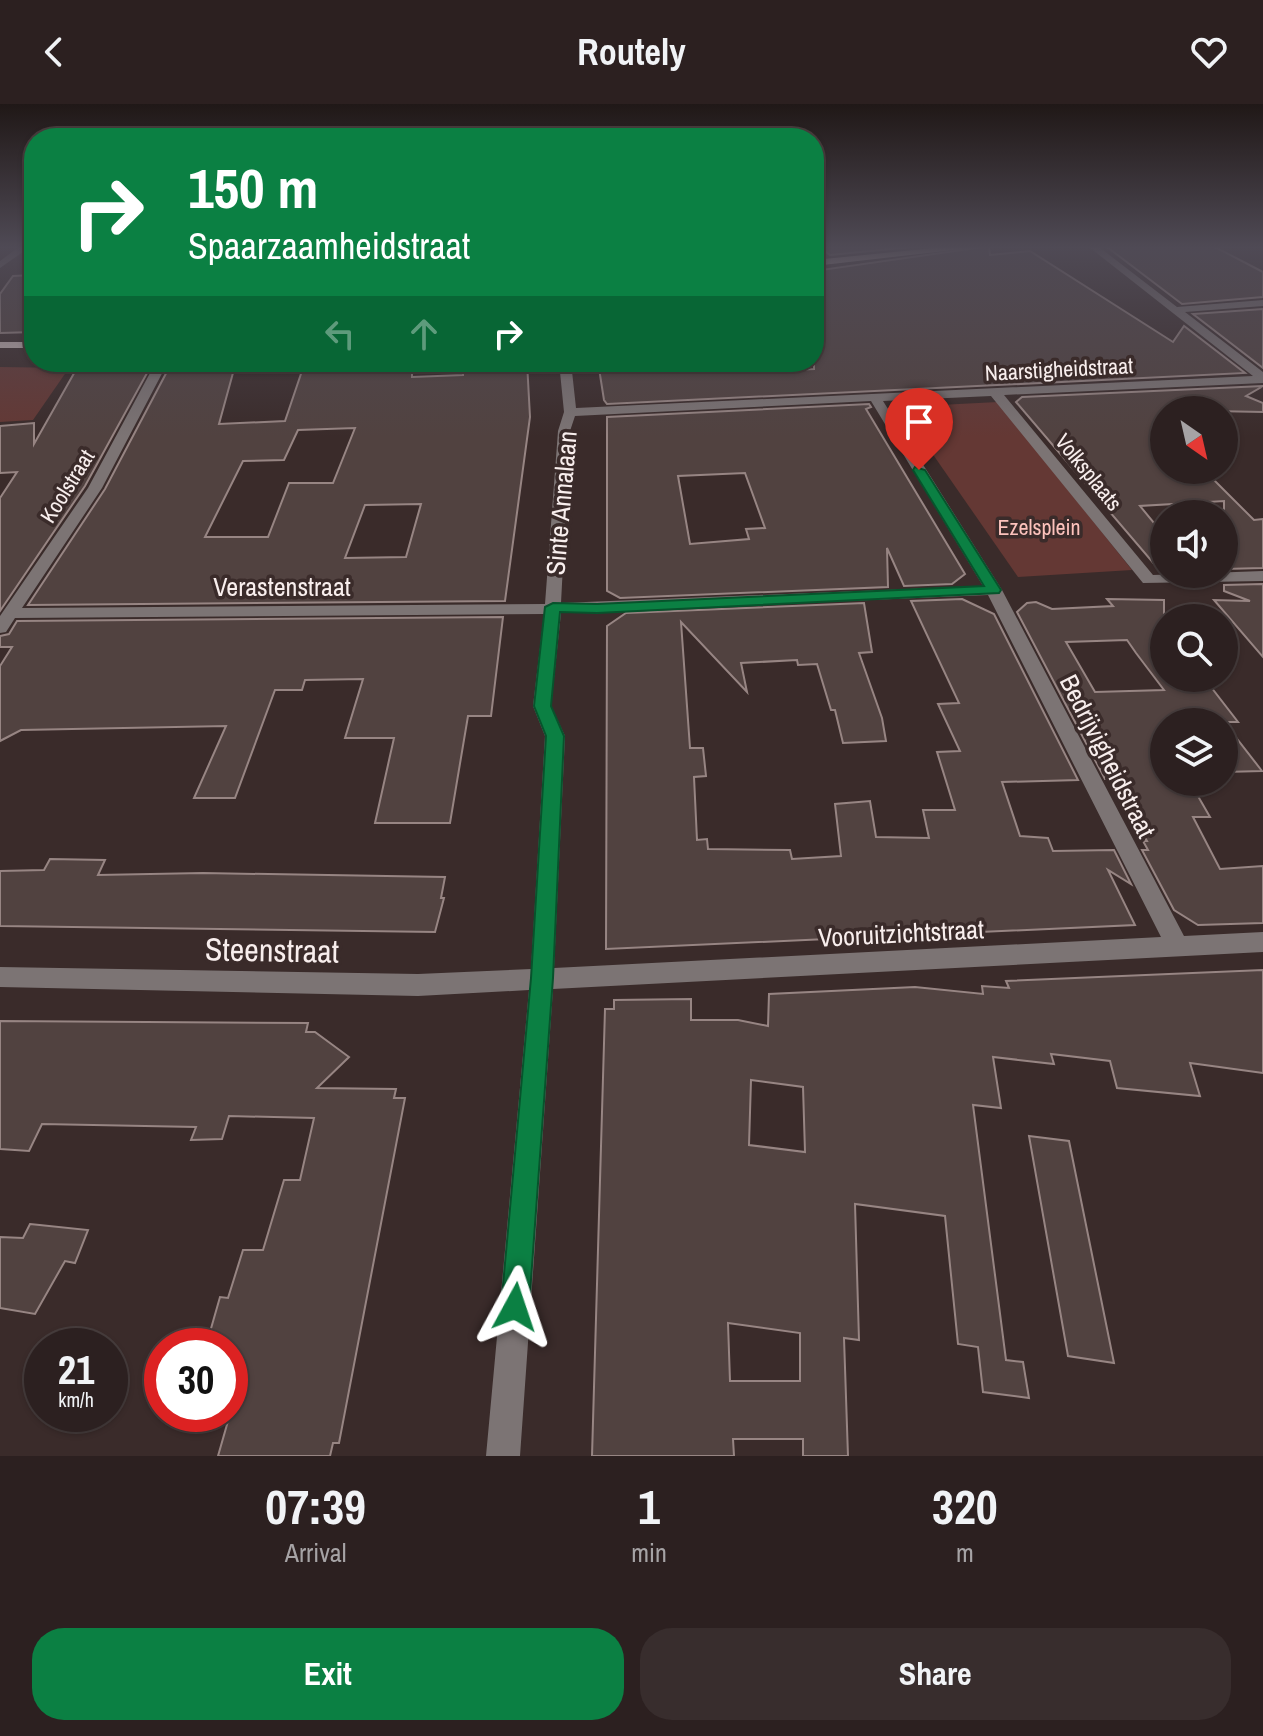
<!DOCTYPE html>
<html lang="en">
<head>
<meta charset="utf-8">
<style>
  body { margin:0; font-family:"Archivo Narrow",sans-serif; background:#382d2d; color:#f1f3f6; height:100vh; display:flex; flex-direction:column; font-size:30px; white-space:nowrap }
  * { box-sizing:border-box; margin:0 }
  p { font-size:26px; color:#a6a3a5 }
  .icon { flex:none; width:44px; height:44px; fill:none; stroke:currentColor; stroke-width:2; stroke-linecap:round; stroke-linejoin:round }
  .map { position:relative; height:1352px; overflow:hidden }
  .side { display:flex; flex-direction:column; background:#2c2020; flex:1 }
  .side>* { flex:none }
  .banner { position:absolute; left:24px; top:24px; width:800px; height:244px; border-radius:32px; box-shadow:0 2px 6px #0004,0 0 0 2px #483e3e; background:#0b8043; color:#fff; overflow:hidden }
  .needle { width:52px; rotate:146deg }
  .buttons { position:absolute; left:1150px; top:292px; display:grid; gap:16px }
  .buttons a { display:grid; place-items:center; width:88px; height:88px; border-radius:50%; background:#2c2020; box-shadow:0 2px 6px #0004,0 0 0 2px #483e3e; font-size:40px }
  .speed { position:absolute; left:24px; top:1224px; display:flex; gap:16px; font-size:40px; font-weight:700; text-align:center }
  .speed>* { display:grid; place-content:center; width:104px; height:104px; border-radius:50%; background:#2c2020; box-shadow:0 2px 6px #0004,0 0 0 2px #483e3e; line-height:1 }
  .speed small { font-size:20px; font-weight:400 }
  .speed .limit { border:12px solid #d22; background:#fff; color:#111 }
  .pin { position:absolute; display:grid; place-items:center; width:68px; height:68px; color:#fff; margin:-82px -34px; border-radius:50% 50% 50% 0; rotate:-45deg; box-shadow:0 0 8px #0007 }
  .pin .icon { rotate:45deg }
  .me { position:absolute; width:88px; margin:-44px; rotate:5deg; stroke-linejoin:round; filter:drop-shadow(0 0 6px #0008) }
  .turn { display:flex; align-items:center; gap:28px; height:168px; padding:0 32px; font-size:36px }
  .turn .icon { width:104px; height:104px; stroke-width:2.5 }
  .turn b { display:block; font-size:56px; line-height:68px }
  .lanes { display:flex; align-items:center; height:76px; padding:0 32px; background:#0003; justify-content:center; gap:40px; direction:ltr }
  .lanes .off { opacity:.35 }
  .eta { display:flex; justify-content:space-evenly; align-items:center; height:136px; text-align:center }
  .eta b { font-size:48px; font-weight:800; line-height:56px }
  .action { display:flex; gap:16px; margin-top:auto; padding:16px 32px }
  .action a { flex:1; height:92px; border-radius:32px; background:#0b8043; color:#fff; font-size:32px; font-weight:800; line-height:92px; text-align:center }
  .action a+a { background:#382d2d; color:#f1f3f6 }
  header { display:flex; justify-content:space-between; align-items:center; height:104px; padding:0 32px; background:#2c2020; font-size:36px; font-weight:800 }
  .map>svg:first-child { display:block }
</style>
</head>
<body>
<header><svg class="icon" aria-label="back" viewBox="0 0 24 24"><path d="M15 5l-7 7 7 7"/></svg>Routely<svg class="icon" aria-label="heart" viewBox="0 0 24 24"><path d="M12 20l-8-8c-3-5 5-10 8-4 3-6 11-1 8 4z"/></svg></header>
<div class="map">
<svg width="1263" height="1352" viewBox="0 0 1263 1352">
  <rect width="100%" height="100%" fill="#3a2b2a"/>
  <g fill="#643834">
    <polygon points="0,263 69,264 33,316 0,318"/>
    <polygon points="998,298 1132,466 1018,473 900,303"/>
  </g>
  <g fill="#514240" stroke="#978583" stroke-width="2" fill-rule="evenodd">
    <polygon points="820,143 911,143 830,151"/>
    <polygon points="983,143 989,143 990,151 1030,147 1173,238 1184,222 1245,269 607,300 604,296 598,258 636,258 637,262 685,260 688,268 768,262 771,267 814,265 814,167"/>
    <polygon points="1107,143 1215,143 1263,168 1263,193 1182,200"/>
    <polygon points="34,171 34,228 0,229 0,190 13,172"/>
    <polygon points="1263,205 1263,264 1193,210"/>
    <path d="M183,258h53l-17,62 66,-3 20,-59h90v5l17,-1v11l51,-2v-13h64l3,55 -25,184 -477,4 77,-116 66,-125zM355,324l-22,55h-44l-21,54h-63l38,-76 41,-1 14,-30zM421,400l-15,53 -61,1 20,-53z"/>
    <polygon points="134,260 152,260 85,382 0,507 0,394 17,368 0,369 0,322 34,319 34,340 77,264"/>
    <polygon points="1263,282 1246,292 1263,299 1263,308 1164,306 1164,369 1206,368 1254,416 1263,415 1263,464 1224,465 1224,397 1140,402 1164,431 1164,468 1161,468 1016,298 1022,293"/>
    <path d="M869,300l2,3 -5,2 99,165 -13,10 -48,2 -17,-38 1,39 -268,11 -13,-7v-174zM745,369l20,55 -19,1 3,10 -59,5 -12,-68z"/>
    <polygon points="1263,480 1263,553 1214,496 1250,497 1224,487 1224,481"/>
    <polygon points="962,495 994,510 1078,676 1002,678 1020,732 1048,734 1053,747 1114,746 1131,780 1108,766 1135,821 606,845 607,522 626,509 864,499 872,548 859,549 882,614 886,637 843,639 835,606 831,606 817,560 798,561 797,556 741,559 747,588 681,518 690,644 703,644 706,672 694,673 697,736 707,735 708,745 790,746 792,755 841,752 835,700 870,697 876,733 929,734 923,706 955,706 937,648 960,647 938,600 959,599 911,497"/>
    <path d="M1107,495l57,1v78h40l34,44h-14l38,49 -38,1v-50h-60v61l27,1 19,33h-17l27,52 43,-3v57l-65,2 -24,-15 -32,-60h6l-5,-9h4l-34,-62h-8l-88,-167 10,-9 9,-1 16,7 61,-3zM1127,536l9,13 28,37 -69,2 -29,-50z"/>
    <polygon points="503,513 491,612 468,612 450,719 375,719 394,634 345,634 363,575 305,576 302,586 275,586 235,694 194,694 226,622 21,626 0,637 0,562 12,543 0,543 0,532 9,530 17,517"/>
    <polygon points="50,755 105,756 98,771 203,769 445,773 441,794 444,794 435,828 0,822 0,767 44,766"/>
    <path d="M1263,866v103l-73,-10 10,33 -83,-8 -7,-27 -59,-7 3,10 -61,-7 8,51 -28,-3 33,255 17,2 6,36 -46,-6 -5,-45 -20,-3 -13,-128 -90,-12 4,136 -15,-2 4,118h-45v-17h-70l1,17h-142l13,-447h9v-9l77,-1v21h47l30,6 1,-32 146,-7 68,7 -1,-8 27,2 -3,-7zM751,976l52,7 2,65 -56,-7zM728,1219l72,10v48h-70z"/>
    <polygon points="0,917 308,919 306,928 315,928 349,953 317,984 396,985 394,994 405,994 339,1339 333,1339 330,1352 218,1352 230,1310 230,1242 206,1242 220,1193 228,1194 243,1146 263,1146 284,1076 300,1076 314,1014 229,1012 222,1035 191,1036 196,1023 42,1020 29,1047 0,1045"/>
    <polygon points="1029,1032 1069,1037 1114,1259 1068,1252"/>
    <polygon points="30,1120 88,1126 75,1159 65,1157 35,1210 0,1204 0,1133 23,1134"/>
  </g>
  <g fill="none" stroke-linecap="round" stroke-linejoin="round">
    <g fill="#7c7474" fill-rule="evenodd">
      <polygon points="19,143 30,143 0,164 0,157"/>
      <path d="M1089,143h10l78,60 86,-7v6l-78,6 78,60v11l-259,12 149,180 110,-4v10l-120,2 -152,-187 -108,5 119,189 182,346 79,-4v20l-710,37 -33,467h-34l43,-466 -111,6 -418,-9v-20l418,7 113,-5 14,-233 -12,-30 11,-92 -529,4 -9,14 -6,1v-17l88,-128 68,-126h12l-66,126 -80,120 523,-4 13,-173 6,-19 -5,-50h12l5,46 677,-32zM871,297l112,185 -422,17 9,-172 5,-15zM988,491l173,342 -607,31 11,-232 -14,-30 10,-93z"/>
    </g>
    <g fill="#c9b9b7" fill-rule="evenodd">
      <polygon points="944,143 980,143 814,162 814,156"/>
      <rect x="0" y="238" width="34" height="6"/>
    </g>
  </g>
  <linearGradient id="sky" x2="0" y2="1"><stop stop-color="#201817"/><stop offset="0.43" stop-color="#4f4a55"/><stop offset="1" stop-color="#4f4a55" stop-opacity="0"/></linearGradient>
  <rect width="1263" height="333" fill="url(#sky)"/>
  <polygon fill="#0b8043" stroke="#07532c" stroke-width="2" points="915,363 925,366 1001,486 999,489 597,509 560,508 551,602 564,632 553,874 529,1203 525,1212 515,1217 505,1212 501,1203 531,874 546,632 534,602 545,503 553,499 597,500 984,482 913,366"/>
  <g text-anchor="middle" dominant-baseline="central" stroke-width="7" stroke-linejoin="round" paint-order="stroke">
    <g font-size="22" fill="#f8eeed" stroke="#3a2b2a">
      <text transform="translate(1059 265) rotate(-3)">Naarstigheidstraat</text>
      <text transform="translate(1089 368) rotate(51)">Volksplaats</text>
      <text transform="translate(67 382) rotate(-58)">Koolstraat</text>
    </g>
    <g font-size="22" fill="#fcc2bc" stroke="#3a2b2a">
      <text x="1039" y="423">Ezelsplein</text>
    </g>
    <g font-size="26" fill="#f8eeed" stroke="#3a2b2a">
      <text transform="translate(561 399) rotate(-85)">Sinte Annalaan</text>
      <text x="282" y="482">Verastenstraat</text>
      <text transform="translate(1108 652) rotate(63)">Bedrijvigheidstraat</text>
      <text transform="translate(901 829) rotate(-3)">Vooruitzichtstraat</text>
    </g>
    <g font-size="32" fill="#f8eeed" stroke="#3a2b2a">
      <text transform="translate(272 846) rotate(1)">Steenstraat</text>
    </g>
  </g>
</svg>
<div class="buttons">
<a><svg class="needle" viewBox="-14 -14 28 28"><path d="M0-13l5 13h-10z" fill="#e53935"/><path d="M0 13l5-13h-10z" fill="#a6a3a5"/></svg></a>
<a><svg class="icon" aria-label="sound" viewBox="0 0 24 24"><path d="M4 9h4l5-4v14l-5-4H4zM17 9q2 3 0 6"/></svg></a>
<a><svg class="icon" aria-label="search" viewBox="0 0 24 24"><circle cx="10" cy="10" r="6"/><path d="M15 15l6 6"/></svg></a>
<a><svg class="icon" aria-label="layers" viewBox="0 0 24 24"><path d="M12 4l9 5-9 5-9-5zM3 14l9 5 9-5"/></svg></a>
</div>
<div class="speed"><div>21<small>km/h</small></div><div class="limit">30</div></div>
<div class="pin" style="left:919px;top:366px;background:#d93025"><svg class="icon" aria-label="arrive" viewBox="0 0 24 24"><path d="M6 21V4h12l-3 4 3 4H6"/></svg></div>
<svg class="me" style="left:515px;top:1203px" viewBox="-20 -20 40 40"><path d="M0-17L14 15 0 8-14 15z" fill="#0b8043" stroke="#fff" stroke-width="4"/></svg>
<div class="banner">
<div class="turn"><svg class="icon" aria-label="right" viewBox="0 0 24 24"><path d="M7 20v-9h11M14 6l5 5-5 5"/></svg><div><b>150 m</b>Spaarzaamheidstraat</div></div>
<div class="lanes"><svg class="icon off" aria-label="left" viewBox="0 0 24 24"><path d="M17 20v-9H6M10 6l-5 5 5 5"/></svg><svg class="icon off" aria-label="ahead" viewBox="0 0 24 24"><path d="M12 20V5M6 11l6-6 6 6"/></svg><svg class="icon" aria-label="right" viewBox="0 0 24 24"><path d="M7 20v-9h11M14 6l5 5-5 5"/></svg></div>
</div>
</div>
<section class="side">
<div class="eta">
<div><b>07:39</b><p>Arrival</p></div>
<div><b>1</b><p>min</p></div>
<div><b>320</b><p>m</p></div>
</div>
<div class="action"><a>Exit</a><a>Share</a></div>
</section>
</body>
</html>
